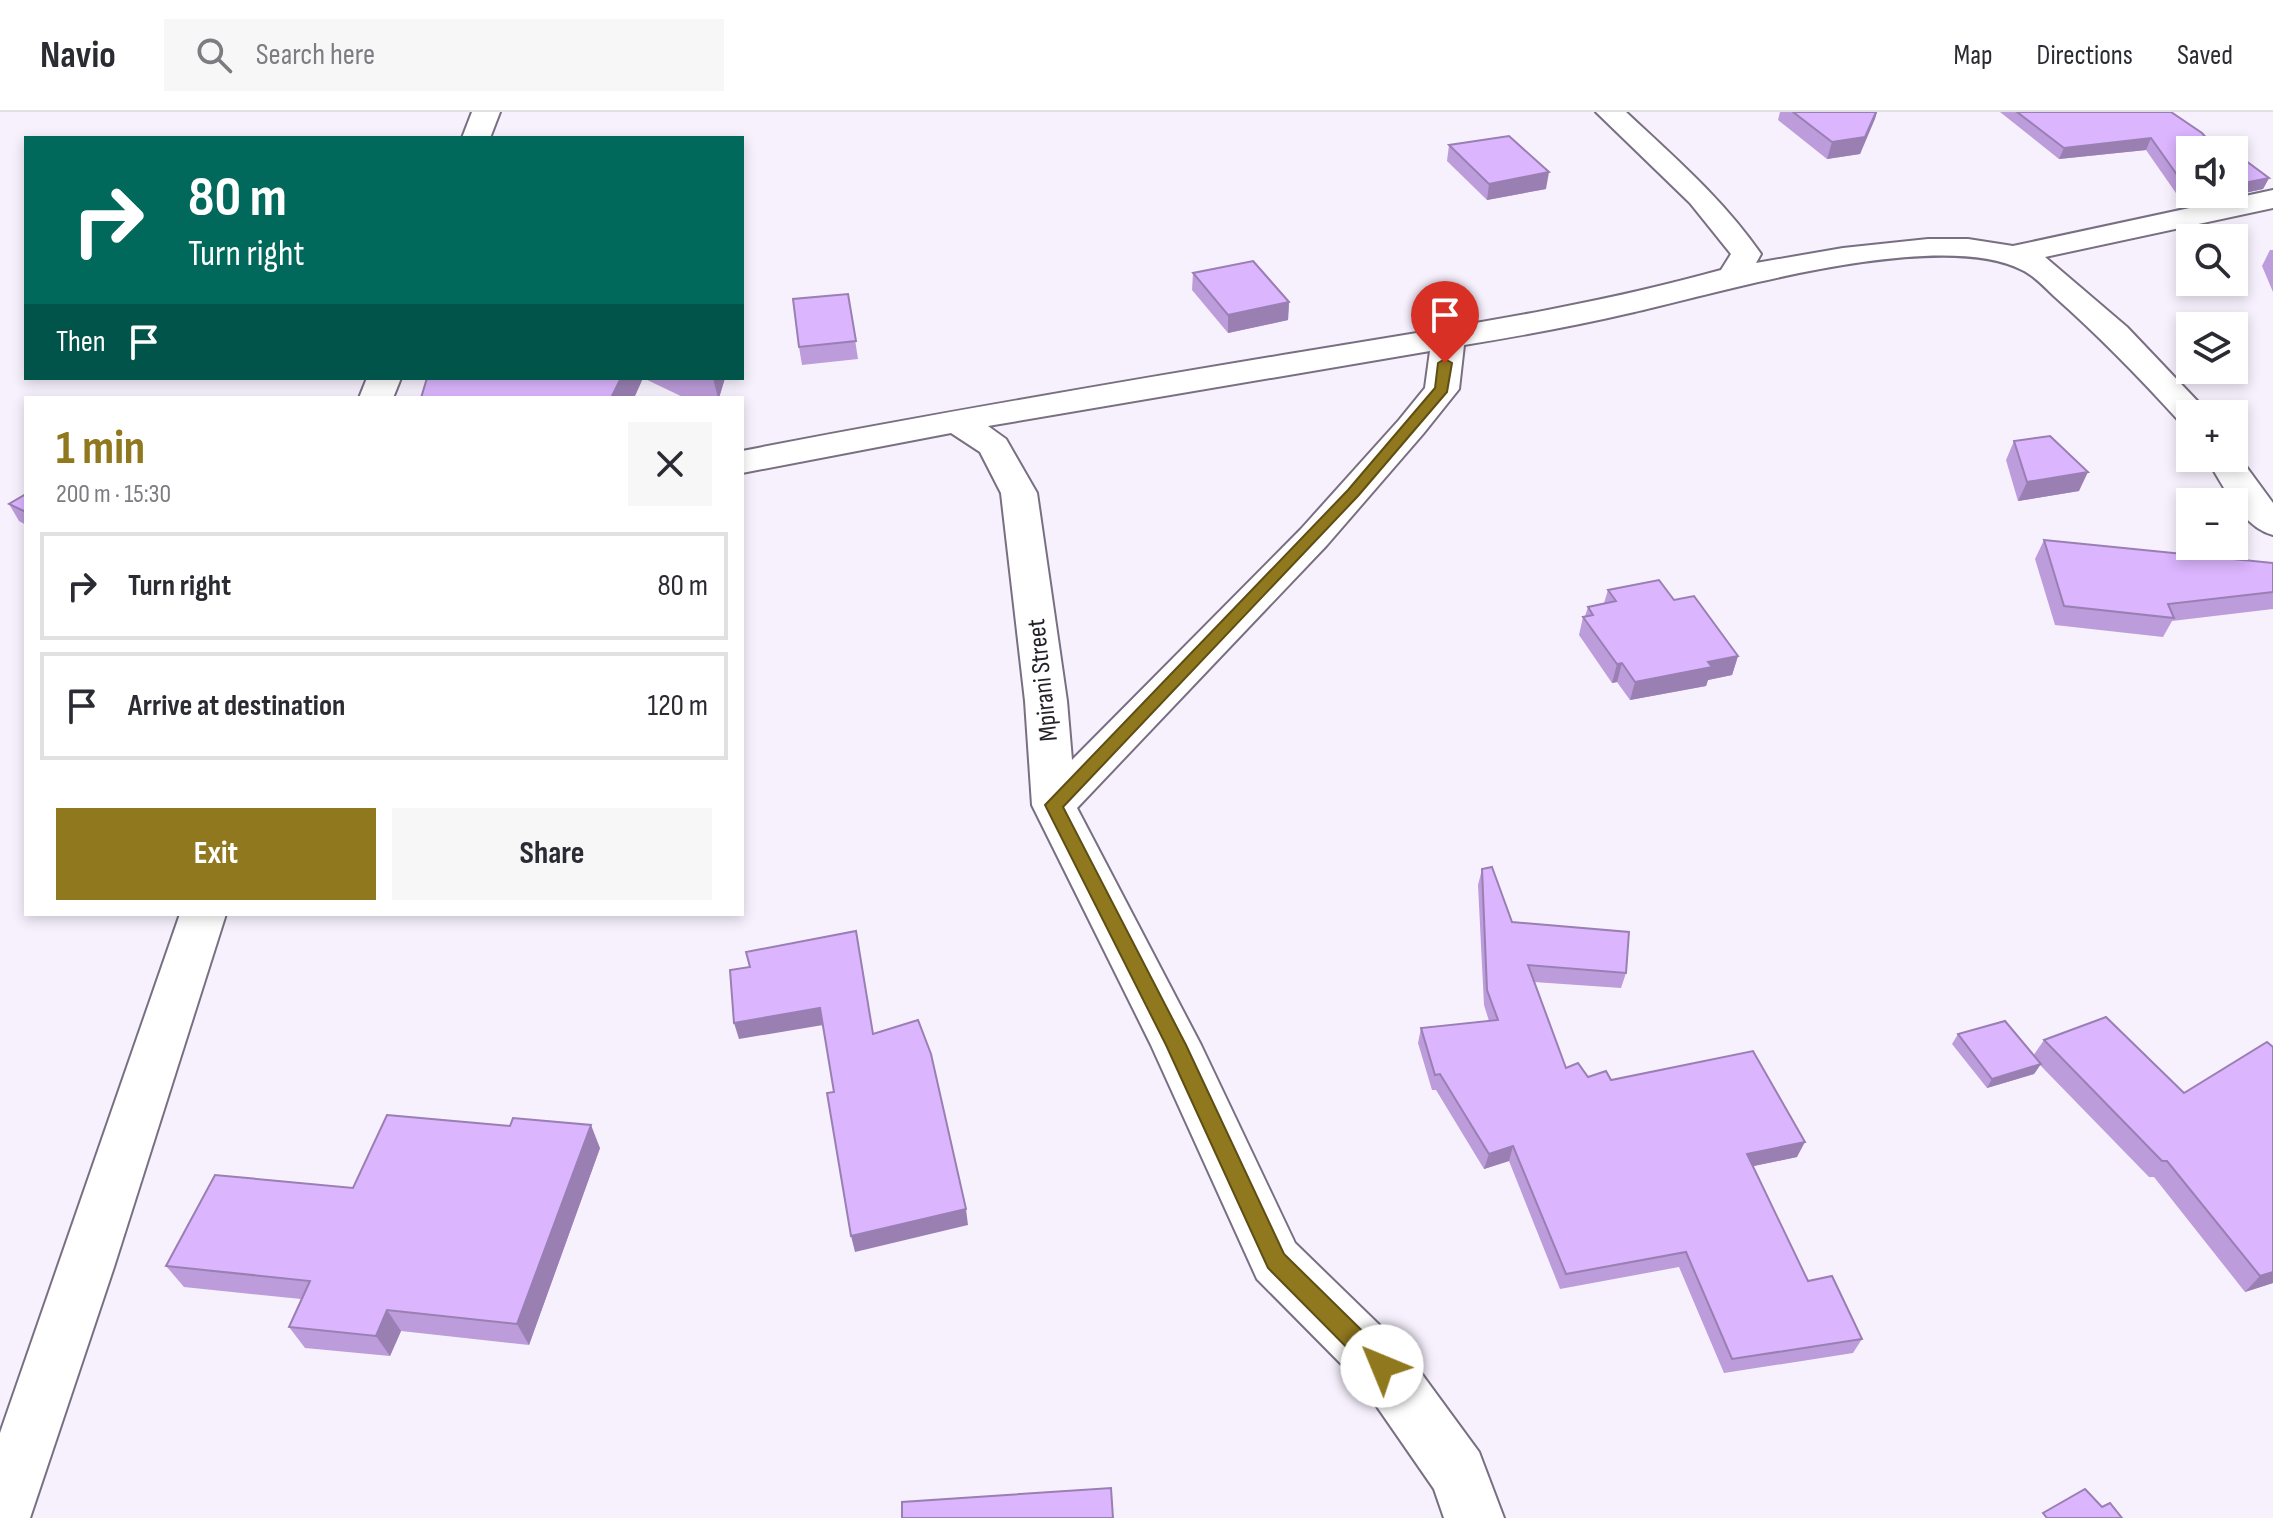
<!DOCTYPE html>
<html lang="en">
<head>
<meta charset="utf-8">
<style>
  body { margin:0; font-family:"Sofia Sans Condensed",sans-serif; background:#f7f7f7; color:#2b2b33; height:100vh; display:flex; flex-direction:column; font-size:30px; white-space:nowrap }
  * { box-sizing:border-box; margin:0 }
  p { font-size:26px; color:#7c7c81 }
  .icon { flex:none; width:44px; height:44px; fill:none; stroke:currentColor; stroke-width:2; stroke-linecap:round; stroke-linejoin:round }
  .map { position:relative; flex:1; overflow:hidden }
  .details { position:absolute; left:24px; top:284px; width:720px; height:520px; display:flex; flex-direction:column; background:#fff; border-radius:0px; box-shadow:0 4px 12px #0003 }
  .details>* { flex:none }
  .banner { position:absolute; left:24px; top:24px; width:720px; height:244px; border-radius:0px; box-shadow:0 4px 12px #0003; background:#00695c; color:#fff; overflow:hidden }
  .controls { position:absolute; left:2176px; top:24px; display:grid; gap:16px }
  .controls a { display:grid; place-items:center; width:72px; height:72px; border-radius:0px; background:#fff; box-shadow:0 4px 12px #0003; font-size:40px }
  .pin { position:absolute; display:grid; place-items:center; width:68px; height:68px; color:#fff; margin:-82px -34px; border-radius:50% 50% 50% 0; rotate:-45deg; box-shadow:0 0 8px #0007 }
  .pin .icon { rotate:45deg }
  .me { position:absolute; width:88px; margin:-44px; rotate:315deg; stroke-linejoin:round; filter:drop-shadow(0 0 6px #0008) }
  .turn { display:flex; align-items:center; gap:28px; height:168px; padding:0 32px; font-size:36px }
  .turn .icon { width:104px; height:104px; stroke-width:2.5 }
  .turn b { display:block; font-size:56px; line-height:68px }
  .then { display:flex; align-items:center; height:76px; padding:0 32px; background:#0003; gap:16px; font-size:30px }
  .round { display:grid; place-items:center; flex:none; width:84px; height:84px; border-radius:0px; background:#f7f7f7 }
  .overview { display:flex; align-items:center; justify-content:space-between; height:136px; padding:0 32px }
  h1 { font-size:48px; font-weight:700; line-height:60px; color:#90781e }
  .action { display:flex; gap:16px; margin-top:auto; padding:16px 32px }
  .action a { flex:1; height:92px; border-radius:0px; background:#90781e; color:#fff; font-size:32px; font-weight:700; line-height:92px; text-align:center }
  .action a+a { background:#f7f7f7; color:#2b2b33 }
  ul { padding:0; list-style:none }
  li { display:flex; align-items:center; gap:24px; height:108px; margin:0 16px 12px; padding:0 16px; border:4px solid #e1e1e2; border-radius:0px }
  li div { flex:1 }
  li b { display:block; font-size:30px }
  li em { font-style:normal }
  header { display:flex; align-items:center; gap:48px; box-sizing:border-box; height:112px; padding:0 40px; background:#fff; border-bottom:2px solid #e1e1e2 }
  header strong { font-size:38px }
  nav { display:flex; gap:44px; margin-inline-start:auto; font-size:28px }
  .search { width:560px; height:72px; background:#f7f7f7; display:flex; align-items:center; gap:20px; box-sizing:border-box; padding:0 28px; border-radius:0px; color:#7c7c81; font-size:30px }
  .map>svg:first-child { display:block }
</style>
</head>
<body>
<header>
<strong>Navio</strong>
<div class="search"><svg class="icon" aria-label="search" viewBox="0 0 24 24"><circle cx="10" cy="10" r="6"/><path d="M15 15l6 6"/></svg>Search here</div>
<nav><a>Map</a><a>Directions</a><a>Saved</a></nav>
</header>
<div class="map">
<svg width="2273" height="1406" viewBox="0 0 2273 1406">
  <rect width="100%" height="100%" fill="#f7f1fe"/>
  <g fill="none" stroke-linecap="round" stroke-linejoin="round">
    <g stroke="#796f82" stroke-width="4">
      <g id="street">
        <polygon points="472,0 500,0 490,26 462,26"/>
        <path d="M1596,0h30c48,45 97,87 135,142l-5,9 87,-15 85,-9h40l45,7 260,-56v18l-228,49 82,70 76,80 5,7h-18v10l-11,-3c-40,-44 -80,-85 -124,-124 -10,-9 -20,-21 -33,-27 -84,-43 -300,22 -392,43 -55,13 -111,23 -166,32l-5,44 -36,45 -96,111 -250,263 124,237 94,198 107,104 77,105 25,66h-60l-10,-29 -72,-104 -105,-106 -106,-234 -119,-240 -7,-104 -24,-208 -21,-41 -29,-19 -209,40v-22c184,-36 367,-67 553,-98 143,-24 286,-44 426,-83l10,-16 -41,-51zM1430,239l-5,37 -26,32 -98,109 -229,231 -5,-59 -30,-208 -31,-54 -18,-13z"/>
        <polygon points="367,266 401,266 393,286 359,286"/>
        <path d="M2234,338l39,53v32c-32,-8 -50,-51 -67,-77h28z"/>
        <polygon points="180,802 226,802 114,1155 30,1406 0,1406 0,1321"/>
      </g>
    </g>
    <use href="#street" fill="#fff" fill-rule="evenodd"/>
  </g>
  <g fill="#bc9cda">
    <polygon points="1780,0 1877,0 1860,42 1827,47 1778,8"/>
    <polygon points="2000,0 2171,0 2209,29 2269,66 2263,77 2185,94 2146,38 2059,47"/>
    <polygon points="1449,33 1546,77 1487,88 1447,49"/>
    <polygon points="2270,138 2273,138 2273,180 2262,154"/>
    <polygon points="1193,161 1289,190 1288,208 1228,221 1192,178"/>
    <polygon points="848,182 858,247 802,253 799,235"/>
    <polygon points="427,266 725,266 719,286 685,286 643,266 634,286 421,286"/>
    <polygon points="2014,329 2079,379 2018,389 2006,348"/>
    <polygon points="26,382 26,413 19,409 9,392"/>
    <polygon points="2044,428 2273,451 2273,497 2172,509 2163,525 2055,513 2035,447"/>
    <polygon points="1608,478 1674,488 1738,544 1732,563 1708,568 1706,574 1630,588 1617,570 1612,571 1579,523 1583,505 1585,504 1588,495 1604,491"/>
    <polygon points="1482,757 1512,810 1626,861 1621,876 1534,870 1566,956 1588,965 1611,968 1797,1045 1753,1054 1808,1169 1862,1227 1853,1241 1724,1261 1679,1155 1560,1177 1509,1049 1484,1057 1436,978 1432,978 1418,931 1421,916 1489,909 1484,893 1478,773"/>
    <polygon points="1958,922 2033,944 2044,928 2184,981 2273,935 2273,1171 2245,1180 2154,1065 2149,1065 2040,953 2034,962 1987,976 1952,932"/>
    <polygon points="600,1036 529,1233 401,1219 390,1244 305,1236 289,1215 301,1187 184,1175 166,1154 353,1076"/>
  </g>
  <g fill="#997fb2">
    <polygon points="1876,0 1877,0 1875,7 1860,42 1827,47 1832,30"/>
    <polygon points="2151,26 2146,38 2059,47 2064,36"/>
    <polygon points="1549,60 1546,77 1487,88 1489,72"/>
    <polygon points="2269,66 2263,77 2185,94 2191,82 2234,82 2234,73"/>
    <polygon points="1289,190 1288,208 1228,221 1228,203"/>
    <polygon points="621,266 643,266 634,286 611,286"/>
    <polygon points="713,266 725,266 719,286 718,286"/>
    <polygon points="2088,360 2079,379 2018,389 2027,370"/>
    <polygon points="1738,544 1732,563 1708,568 1706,574 1630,588 1635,570 1708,550"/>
    <polygon points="1622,551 1617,570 1612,571 1617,552"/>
    <polygon points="820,896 823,913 739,927 734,911"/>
    <polygon points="2041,952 2034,962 1987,976 1992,967"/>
    <polygon points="591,1013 600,1036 529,1233 517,1212"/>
    <polygon points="1805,1030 1797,1045 1740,1057 1747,1042"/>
    <polygon points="1513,1034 1509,1049 1484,1057 1489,1042"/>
    <polygon points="966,1097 968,1113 855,1140 851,1124"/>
    <polygon points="2273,1160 2273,1171 2245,1180 2260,1164"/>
    <polygon points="387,1198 401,1219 390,1244 376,1224"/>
  </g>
  <g fill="#dbb5fe" stroke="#997fb2" stroke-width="2">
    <polygon points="1793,0 1876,0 1865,25 1832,30"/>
    <polygon points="2017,0 2171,0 2202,21 2209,29 2220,30 2232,38 2190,38 2190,81 2151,26 2064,36"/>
    <polygon points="1509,24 1549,60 1489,72 1449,33"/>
    <polygon points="2234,40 2269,66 2234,73"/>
    <polygon points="1253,149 1289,190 1228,203 1193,161"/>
    <polygon points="848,182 856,229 799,235 793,187"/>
    <polygon points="427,266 621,266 611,286 421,286"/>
    <polygon points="2050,324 2088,360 2027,370 2014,329"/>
    <polygon points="26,382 26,400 9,392"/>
    <polygon points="2044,428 2273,451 2273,480 2168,492 2174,506 2064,494"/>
    <polygon points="1659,468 1674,488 1694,484 1738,544 1708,550 1712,555 1635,570 1622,551 1617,552 1583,505 1593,503 1588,495 1616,489 1608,478"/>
    <polygon points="1492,755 1512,810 1629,820 1626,861 1528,853 1566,956 1578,951 1588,965 1606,959 1611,968 1753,939 1805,1030 1747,1042 1808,1169 1832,1164 1862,1227 1732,1247 1686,1140 1566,1162 1513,1034 1489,1042 1440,962 1435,963 1421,916 1498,908 1487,878 1482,757"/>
    <polygon points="856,819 873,922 918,908 931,942 966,1097 851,1124 827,981 834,980 820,896 734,911 730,858 750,855 746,840"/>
    <polygon points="2106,905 2184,981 2267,930 2273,935 2273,1160 2260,1164 2167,1049 2162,1049 2044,928"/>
    <polygon points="2005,909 2041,952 1992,967 1958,922"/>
    <polygon points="387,1003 510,1014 513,1006 591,1013 517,1212 387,1198 376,1224 289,1215 310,1169 166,1154 215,1063 353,1076"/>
    <polygon points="1111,1376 1113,1406 902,1406 902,1390"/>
    <polygon points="2085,1377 2102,1395 2110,1391 2122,1406 2047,1406 2043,1401"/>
  </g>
  <polygon fill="#90781e" stroke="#5e4e14" stroke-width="2" points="1445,247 1452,251 1447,280 1358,384 1063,695 1186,933 1284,1142 1390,1246 1394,1254 1390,1262 1382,1265 1373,1262 1268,1156 1166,933 1045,693 1348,378 1435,276 1438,251"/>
  <g text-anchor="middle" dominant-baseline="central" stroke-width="8" stroke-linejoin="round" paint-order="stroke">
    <g font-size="26" fill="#252129" stroke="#fff">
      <text transform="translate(1043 568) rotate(-96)">Mpirani Street</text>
    </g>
  </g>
</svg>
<div class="controls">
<a><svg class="icon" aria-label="sound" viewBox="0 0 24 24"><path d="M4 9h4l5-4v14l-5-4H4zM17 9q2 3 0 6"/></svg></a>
<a><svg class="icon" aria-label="search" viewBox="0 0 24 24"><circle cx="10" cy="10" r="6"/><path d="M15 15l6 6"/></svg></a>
<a><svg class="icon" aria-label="layers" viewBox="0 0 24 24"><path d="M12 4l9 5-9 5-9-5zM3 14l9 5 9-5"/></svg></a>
<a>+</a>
<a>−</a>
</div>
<div class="pin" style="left:1445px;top:251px;background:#d93025"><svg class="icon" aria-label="arrive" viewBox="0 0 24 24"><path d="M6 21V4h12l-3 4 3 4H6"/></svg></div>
<svg class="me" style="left:1382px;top:1254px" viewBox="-20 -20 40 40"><circle r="19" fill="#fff"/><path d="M0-13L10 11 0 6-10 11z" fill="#90781e"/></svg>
<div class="banner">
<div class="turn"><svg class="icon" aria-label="right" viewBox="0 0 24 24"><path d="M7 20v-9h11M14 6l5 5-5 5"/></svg><div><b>80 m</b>Turn right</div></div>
<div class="then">Then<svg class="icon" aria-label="arrive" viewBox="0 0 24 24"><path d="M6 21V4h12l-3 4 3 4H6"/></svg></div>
</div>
<section class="details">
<div class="overview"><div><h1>1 min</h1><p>200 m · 15:30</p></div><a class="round"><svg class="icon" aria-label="close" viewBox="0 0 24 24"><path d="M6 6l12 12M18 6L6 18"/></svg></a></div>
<ul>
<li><svg class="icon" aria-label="right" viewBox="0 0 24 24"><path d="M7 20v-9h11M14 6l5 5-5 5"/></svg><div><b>Turn right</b></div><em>80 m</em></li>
<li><svg class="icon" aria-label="arrive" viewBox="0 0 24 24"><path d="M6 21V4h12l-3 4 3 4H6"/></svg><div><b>Arrive at destination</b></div><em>120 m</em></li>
</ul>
<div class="action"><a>Exit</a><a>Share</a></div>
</section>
</div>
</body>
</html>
